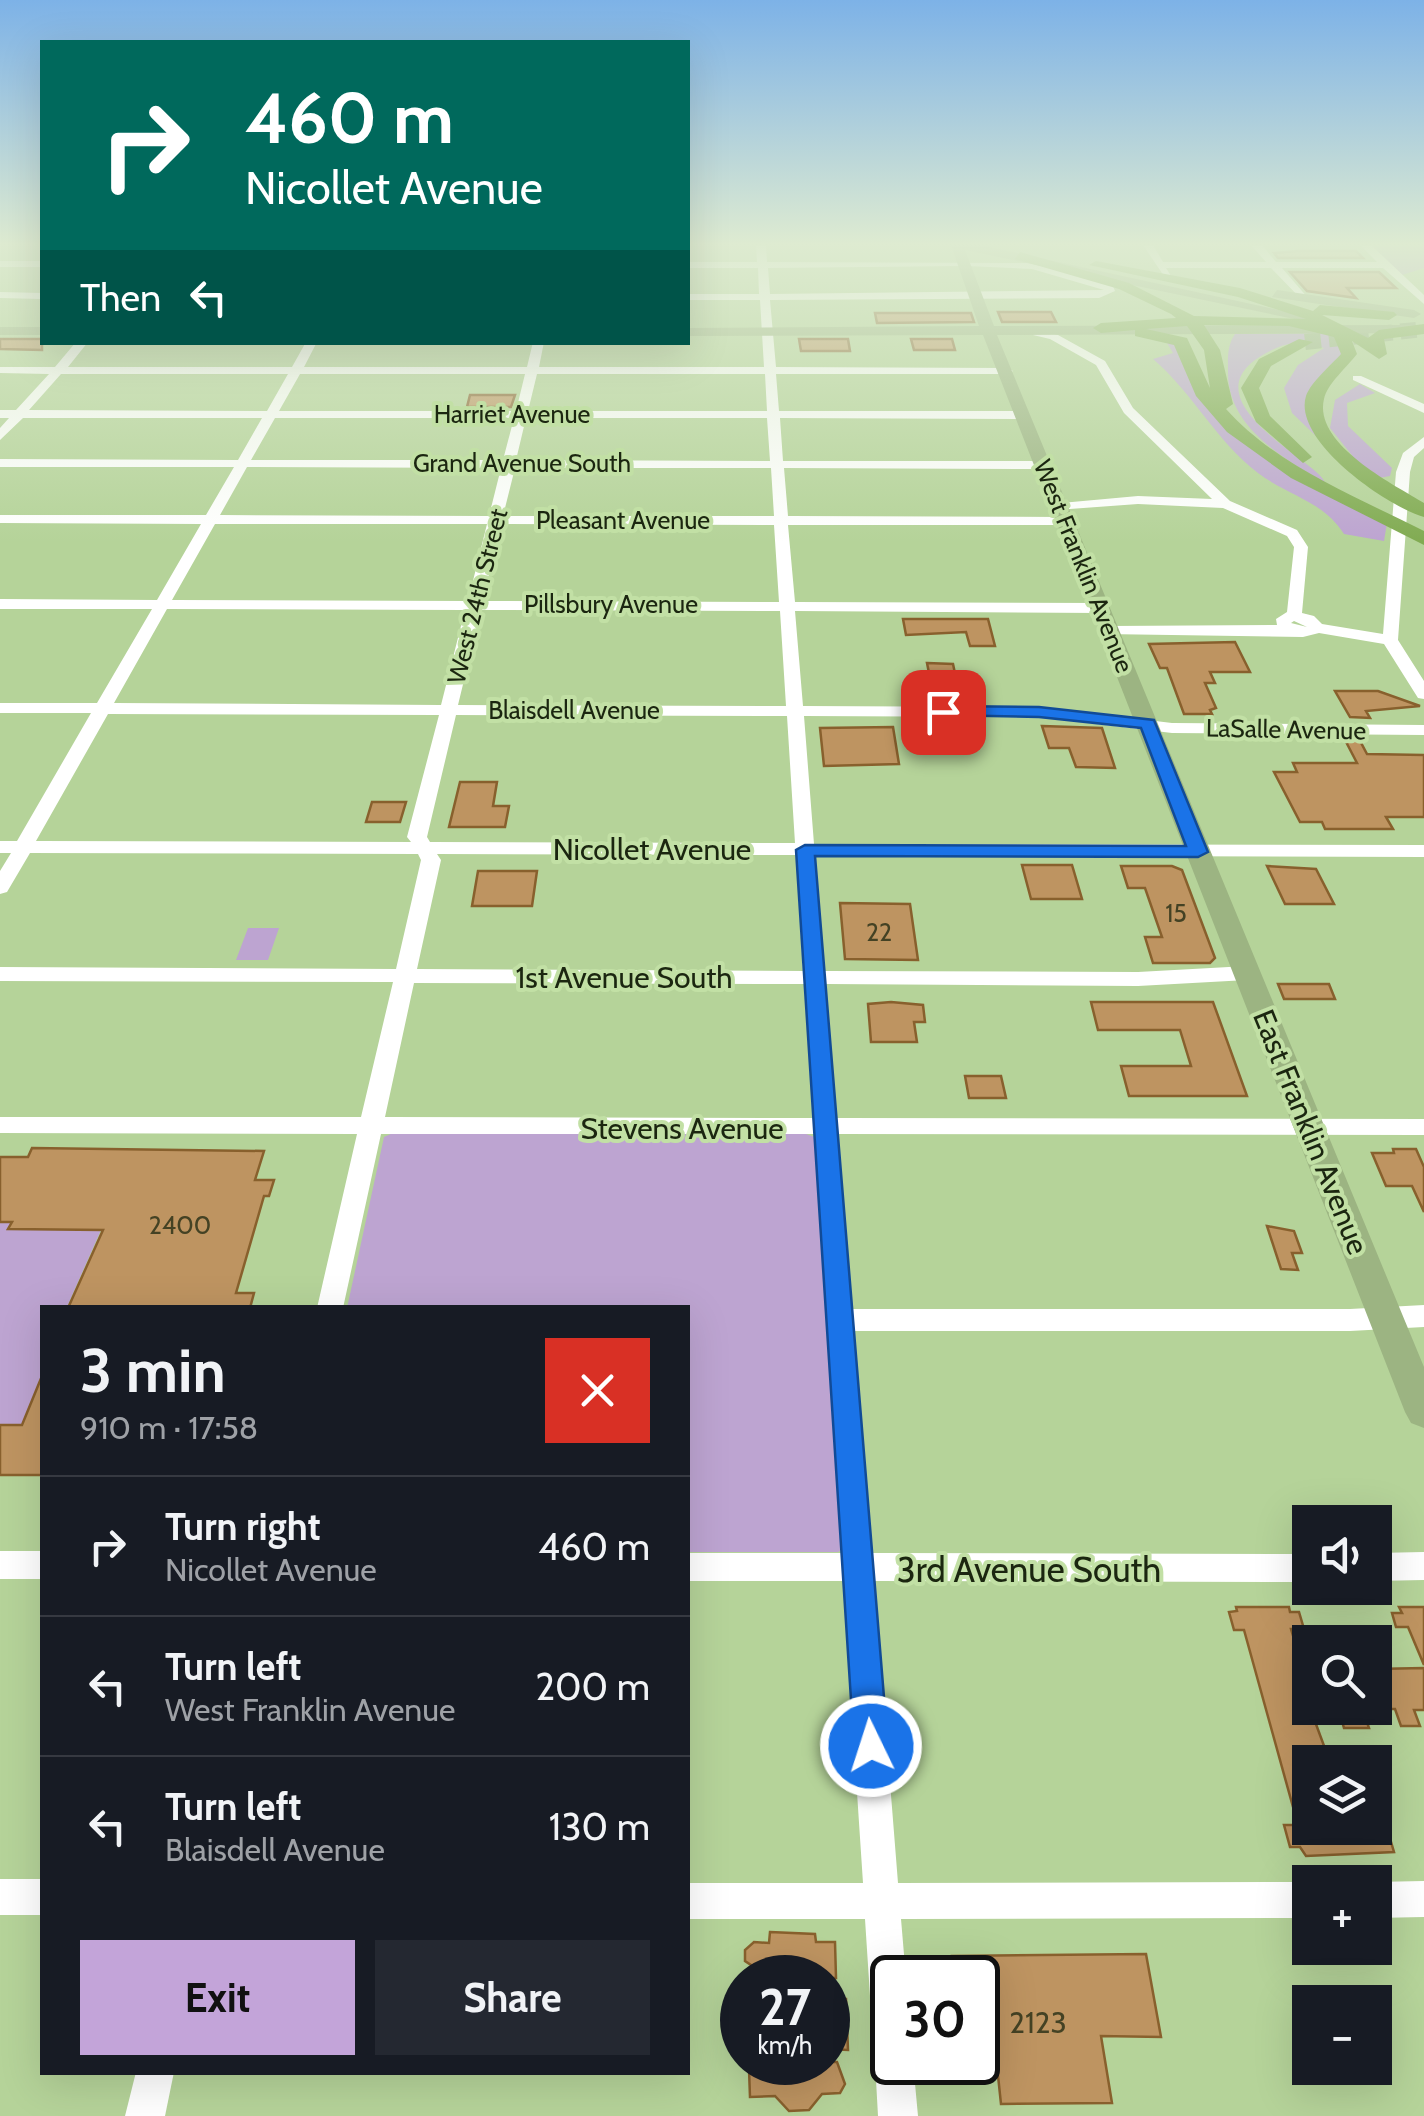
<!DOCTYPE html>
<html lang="en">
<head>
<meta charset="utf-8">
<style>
  body { margin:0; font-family:Cabin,sans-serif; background:#242831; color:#f1f3f6; height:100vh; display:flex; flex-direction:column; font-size:38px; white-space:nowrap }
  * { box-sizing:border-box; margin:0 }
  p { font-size:32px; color:#9ea1a6 }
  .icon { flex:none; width:55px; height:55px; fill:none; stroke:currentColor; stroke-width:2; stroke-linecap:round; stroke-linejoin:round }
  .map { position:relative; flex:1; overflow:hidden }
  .drawer { position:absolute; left:40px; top:1305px; width:650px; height:770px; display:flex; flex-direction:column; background:#171b24; border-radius:0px; box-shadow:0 10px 40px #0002 }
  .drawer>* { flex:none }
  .top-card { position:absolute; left:40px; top:40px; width:650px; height:305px; border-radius:0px; box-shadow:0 10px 40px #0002; background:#00695c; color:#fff; overflow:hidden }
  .fabs { position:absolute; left:1292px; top:1505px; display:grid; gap:20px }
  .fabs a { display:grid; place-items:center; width:100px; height:100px; border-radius:0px; background:#171b24; box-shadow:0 10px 40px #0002; font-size:50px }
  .speed { position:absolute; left:720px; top:1955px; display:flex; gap:20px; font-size:50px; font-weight:700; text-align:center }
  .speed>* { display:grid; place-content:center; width:130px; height:130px; border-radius:50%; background:#171b24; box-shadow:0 10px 40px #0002; line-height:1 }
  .speed small { font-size:25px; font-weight:400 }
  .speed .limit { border:5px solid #111; border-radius:15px; background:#fff; color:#111 }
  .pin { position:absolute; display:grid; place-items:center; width:85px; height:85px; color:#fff; margin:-42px; border-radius:20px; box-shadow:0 5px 15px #0006 }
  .me { position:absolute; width:110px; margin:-55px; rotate:356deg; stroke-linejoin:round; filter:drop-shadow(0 0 8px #0008) }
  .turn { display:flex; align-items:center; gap:35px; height:210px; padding:0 40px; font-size:45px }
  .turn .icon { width:130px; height:130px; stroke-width:2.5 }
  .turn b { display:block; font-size:70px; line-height:85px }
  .then { display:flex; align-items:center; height:95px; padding:0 40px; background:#0003; gap:20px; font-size:38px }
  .round { display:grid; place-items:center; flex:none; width:105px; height:105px; border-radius:0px; background:#242831 }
  .head { display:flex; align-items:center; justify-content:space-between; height:170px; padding:0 40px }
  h1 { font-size:60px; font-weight:800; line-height:75px }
  .action { display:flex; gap:20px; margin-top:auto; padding:20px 40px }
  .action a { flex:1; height:115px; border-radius:0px; background:#c3a4d9; color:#111; font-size:40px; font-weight:800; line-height:115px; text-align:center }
  .action a+a { background:#242831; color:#f1f3f6 }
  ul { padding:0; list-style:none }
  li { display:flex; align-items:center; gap:30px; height:140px; padding:0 40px; border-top:2px solid #363941 }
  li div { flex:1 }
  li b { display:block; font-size:38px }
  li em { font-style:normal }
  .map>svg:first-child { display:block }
</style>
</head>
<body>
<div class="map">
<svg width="1424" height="2116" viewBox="0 0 1424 2116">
  <rect width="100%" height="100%" fill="#b5d399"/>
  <g fill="#bda4d1">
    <polygon points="1370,245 1424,245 1424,268 1402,275"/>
    <path d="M1336,333l10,17 -24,31 -2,59 -28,-27 -8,-25 14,-23 26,-17c-22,-6 -31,-8 -52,2 -98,47 49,112 53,133 -43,-26 -98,-56 -97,-112 0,-14 -1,-25 7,-37z"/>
    <path d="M1164,338l10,1 42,77 171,107 -3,18 -40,-7c-22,-34 -54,-37 -86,-61 -42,-32 -65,-80 -105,-114l20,-6z"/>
    <polygon points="1360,384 1375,393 1347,403 1348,426 1392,468 1390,476 1379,478 1359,464 1330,428 1335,400"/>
    <polygon points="248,928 279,928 268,960 236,960"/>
    <polygon points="395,1132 806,1134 817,1138 847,1547 838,1552 688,1552 688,1308 347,1308 384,1137"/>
    <polygon points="0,1223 11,1223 9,1230 101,1230 67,1307 42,1308 42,1384 25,1424 0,1424"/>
  </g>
  <g fill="#be9461" stroke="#88602d" stroke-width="2.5">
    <polygon points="1298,251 1356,251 1363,258 1278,258 1274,253"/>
    <polygon points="1290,272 1379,272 1396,288 1347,288 1356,298 1307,291"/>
    <polygon points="998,312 1051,312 1056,322 1002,322"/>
    <polygon points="875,313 971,313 974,322 877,323"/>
    <polygon points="0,339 42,339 42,350 0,349"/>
    <polygon points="799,339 848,339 850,351 801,351"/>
    <polygon points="911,339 952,339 955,350 914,350"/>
    <polygon points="470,395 515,395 511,407 467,407"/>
    <polygon points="903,619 988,619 995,646 970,646 966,632 906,635"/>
    <polygon points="1235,642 1250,672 1210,672 1215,683 1205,683 1216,708 1210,710 1212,714 1184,714 1167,668 1160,668 1149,644"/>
    <polygon points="927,663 953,664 957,683 931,683"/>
    <polygon points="1335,691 1378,691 1420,706 1366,711 1370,718 1350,717"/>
    <polygon points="1042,726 1102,728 1115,768 1076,767 1069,748 1049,748"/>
    <polygon points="893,727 899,764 824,766 820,728"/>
    <polygon points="1344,738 1359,739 1367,754 1424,755 1424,817 1386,817 1393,829 1325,829 1322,822 1300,822 1274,772 1297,772 1293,763 1357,763"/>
    <polygon points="460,782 497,782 493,806 509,806 505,827 449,827"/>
    <polygon points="372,802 406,802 400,822 366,822"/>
    <polygon points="1022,865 1072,865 1082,899 1031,899"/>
    <polygon points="1121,866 1172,866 1182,870 1215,958 1210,963 1153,963 1145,937 1162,937 1145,888 1128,888"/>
    <polygon points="1267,866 1316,869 1334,904 1285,904"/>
    <polygon points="478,871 537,871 532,906 472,906"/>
    <polygon points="840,903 910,904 918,960 845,959"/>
    <polygon points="1278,984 1329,984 1335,999 1284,999"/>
    <polygon points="891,1002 923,1005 925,1022 914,1022 917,1042 871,1042 868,1004"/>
    <polygon points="1091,1002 1213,1002 1247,1096 1129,1096 1121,1066 1191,1066 1180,1030 1098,1030"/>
    <polygon points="965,1076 1001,1076 1006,1098 969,1098"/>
    <polygon points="32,1148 264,1151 255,1180 274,1180 269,1196 264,1196 236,1293 254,1293 250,1308 68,1308 103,1230 8,1229 12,1222 0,1222 0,1157 28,1157"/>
    <polygon points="1393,1149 1416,1149 1424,1167 1424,1212 1412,1186 1386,1186 1372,1153 1394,1153"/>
    <polygon points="1267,1226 1294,1231 1302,1253 1292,1253 1298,1270 1281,1269"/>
    <polygon points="42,1376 42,1475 0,1475 0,1425 22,1425"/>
    <polygon points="1236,1607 1289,1607 1290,1612 1299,1612 1304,1629 1291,1629 1303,1669 1310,1669 1310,1708 1330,1762 1310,1762 1310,1828 1375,1828 1378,1798 1394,1852 1306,1856 1300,1847 1290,1847 1284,1825 1298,1825 1244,1630 1234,1630 1229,1612 1237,1611"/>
    <polygon points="1399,1607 1424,1607 1424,1665 1408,1627 1396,1627 1392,1613 1402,1613"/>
    <polygon points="1424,1668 1424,1710 1414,1710 1420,1726 1401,1726 1395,1709 1375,1709 1375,1669"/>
    <polygon points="1338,1708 1362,1708 1369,1728 1344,1728"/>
    <polygon points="770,1932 815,1934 816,1942 835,1942 836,1978 754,1978 754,1967 745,1961 745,1950 754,1942 769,1943"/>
    <polygon points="1146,1954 1161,2037 1101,2036 1112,2103 1001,2104 997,2066 978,2066 978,1978 955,1978 952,1956"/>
    <polygon points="828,1998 846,1999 848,2050 828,2049"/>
    <polygon points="757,2062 837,2062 845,2084 840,2093 822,2094 809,2110 789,2111 775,2096 750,2097 749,2069 757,2069"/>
  </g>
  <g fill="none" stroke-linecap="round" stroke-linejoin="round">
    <polyline stroke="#96b07e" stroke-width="16" stroke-dasharray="16 8" stroke-linecap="butt" points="1305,342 1424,329"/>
    <g fill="#fff" fill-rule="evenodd">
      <path d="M756,245h10l1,17 266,1 80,23 2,5 -16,7 -329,2 6,67 231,1 6,3 -6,3h-231l3,37h245l6,4 -6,4 -244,-1 3,43h261l7,4 -7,4 -260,-1 4,48 278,1 7,4 -7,4h-278l7,77 306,1 8,5 -8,5 -306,-2 8,95 236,1 133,16 252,2v10l-252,-2 -133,-16 -235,-1 10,128 610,1v12l-609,-2 9,116 314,1 109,-6 11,7 -11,7 -109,6 -312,-2 10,134 588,1v16l-586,-1 14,175h498l74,-4v22l-74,4h-496l18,222 438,1v28l-436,-1 24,302 412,-1h1l-1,36 -409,1 5,59h-14v84h21l5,54h-40l-3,-54 3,-8 -5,-12 -8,-123h-177v-36h175l-20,-302h-155v-28h153l-27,-419h-433l-38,174h-26l40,-174 -357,-1v-16h361l32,-135 -393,-1v-14l396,2 25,-109 -3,-6 -388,-1 -23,39 -7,2v-23l11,-18h-11v-12h17l74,-128h-91v-10h97l55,-94h-152v-10l157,1 44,-76 -201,-1v-8h206l28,-48h-234v-8l238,1 24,-42h-239l-23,22v-12l9,-10h-9v-8h16l33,-36 -49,-1v-6h55l21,-25h12l-20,25h224l14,-25h11l-13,25h223l6,-25h11l-5,25h225l-4,-67h-72v-6h71l-1,-26h-70v-6h69zM966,266l66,3 72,21 -334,4 -2,-26zM61,374h227l-21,37 -238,-1zM300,374h225l-9,37h-237zM537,374h228l2,37h-239zM275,418h239l-11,42h-252zM526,418h241l3,43 -254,-1zM247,467l254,1 -12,48 -269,-1zM515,468h256l3,48h-271zM215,524h272l-19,77 -296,-1zM501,524l273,1 5,77 -296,-1zM167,609l298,1 -24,95 -327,-2zM481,610l299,1 6,95 -328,-1zM108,714l331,1 -32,122 4,5 -375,-1zM456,715l331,1 8,127 -365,-1 -3,-5zM437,854l359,1 7,116 -386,-2 24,-109zM414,983l390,1 9,134 -428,-1z"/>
      <polygon points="1143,245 1153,245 1163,262 1266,262 1251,245 1262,245 1276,262 1377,262 1360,245 1371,245 1424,295 1424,304 1383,268 1282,268 1308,298 1303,301 1271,268 1166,268 1171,276 1166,279"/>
      <rect x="0" y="261" width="42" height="6"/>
      <polygon points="0,292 42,293 42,299 0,298"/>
      <path d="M1037,330l21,5 47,26 28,47 97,93 67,29 11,17 -6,66 12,3 8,8 61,10 13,-162 7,-19 21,-16v11l-10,9 -4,15 -12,168 26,41v18l-6,-1 -34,-54 -65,-11 -16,4 -199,-3 -2,-3 8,-5 167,-1 -1,-6 11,-7 7,-65 -7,-11 -64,-28 -85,-4 -82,6 -2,-3 7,-4 77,-7 74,3 -88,-86 -28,-48 -46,-26 -17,-4zM1294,621l13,6 -16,-4z"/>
      <polygon points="1353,376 1361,376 1424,404 1424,413 1353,380"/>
      <rect x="0" y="1551" width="42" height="28"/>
      <polygon points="1424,1552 1424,1580 1375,1581 1375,1553"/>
      <rect x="0" y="1879" width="42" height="36"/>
      <polygon points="1424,1881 1424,1917 1375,1918 1374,1882"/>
      <polygon points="136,2072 174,2072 165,2116 125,2116"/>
    </g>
    <g fill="#9cb482" fill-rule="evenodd">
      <polygon points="951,245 980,245 1311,317 1304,321 965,250 994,326 1424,325 1424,333 997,335 1424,1367 1424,1428 1411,1423 1405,1412 983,335 688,336 688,328 979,326"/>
      <polygon points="1277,290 1414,310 1421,314 1414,318 1272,297"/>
      <rect x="0" y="327" width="42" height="8"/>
    </g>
    <g fill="#81ab52" fill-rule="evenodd">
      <path d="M1020,252l109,31 65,33 112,3 -68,-22 -149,-32 7,-4 144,27 73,23 7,-6 74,7 3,3 -8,5 -67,-5 46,23 11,-8 45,-6v10l-40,5 3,15 -8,5 -27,-18 5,13c-9,12 -30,30 -33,45 -11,45 69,85 100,104v14c-36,-10 -132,-76 -118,-121 5,-14 25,-31 35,-42l-7,-17 -45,-11 -85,-1 16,25 13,54 -7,5c51,57 131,88 198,122v14l-133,-67 -64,-46 -31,-36 -22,-51 -39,-9v-6l-34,3 -8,-5 8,-5 75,-5 -5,-4 -52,-25 -104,-30zM1187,326l17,24 6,38 -23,-50 -41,-9z"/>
      <polygon points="1299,339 1313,342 1271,366 1259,388 1270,416 1312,457 1303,463 1256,422 1241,388 1259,359"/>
    </g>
  </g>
  <linearGradient id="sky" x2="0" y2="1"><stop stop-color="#7db2e7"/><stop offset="0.45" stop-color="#deebd1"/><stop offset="1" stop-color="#deebd1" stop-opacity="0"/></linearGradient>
  <rect width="1424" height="542" fill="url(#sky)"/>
  <polygon fill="#1a73e8" stroke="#114b97" stroke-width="2.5" points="943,706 1039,707 1154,720 1208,852 1198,857 815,856 888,1746 883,1758 871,1763 859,1758 854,1746 796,850 805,845 1186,846 1141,728 1039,717 937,715 935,712"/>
  <g text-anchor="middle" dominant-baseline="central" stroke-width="8" stroke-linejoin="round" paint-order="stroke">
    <g font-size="25" fill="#1b2610" stroke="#c2e0a5">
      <text x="512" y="414">Harriet Avenue</text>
      <text x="522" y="463">Grand Avenue South</text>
      <text x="623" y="520">Pleasant Avenue</text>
      <text transform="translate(1084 566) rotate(68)">West Franklin Avenue</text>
      <text transform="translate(477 596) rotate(-76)">West 24th Street</text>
      <text x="611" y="604">Pillsbury Avenue</text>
      <text x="574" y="710">Blaisdell Avenue</text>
      <text transform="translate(1286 729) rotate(1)">LaSalle Avenue</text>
    </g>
    <g font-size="25" fill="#444224">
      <text x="1176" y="913">15</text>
      <text x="879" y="932">22</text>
      <text x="180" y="1225">2400</text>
    </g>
    <g font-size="30" fill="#1b2610" stroke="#c2e0a5">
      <text x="652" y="849">Nicollet Avenue</text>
      <text x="624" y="977">1st Avenue South</text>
      <text x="682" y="1128">Stevens Avenue</text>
      <text transform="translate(1311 1132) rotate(68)">East Franklin Avenue</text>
    </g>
    <g font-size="30" fill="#444224">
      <text x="1038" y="2022">2123</text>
    </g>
    <g font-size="35" fill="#1b2610" stroke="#c2e0a5">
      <text x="1029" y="1569">3rd Avenue South</text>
    </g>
  </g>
</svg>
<div class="fabs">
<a><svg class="icon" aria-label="sound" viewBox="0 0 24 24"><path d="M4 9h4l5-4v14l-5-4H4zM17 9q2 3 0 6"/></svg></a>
<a><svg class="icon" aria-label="search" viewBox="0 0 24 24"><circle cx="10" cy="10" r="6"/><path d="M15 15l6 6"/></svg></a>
<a><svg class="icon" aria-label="layers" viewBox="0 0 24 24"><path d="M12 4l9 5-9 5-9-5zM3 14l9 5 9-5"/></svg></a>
<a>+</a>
<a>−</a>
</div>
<div class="speed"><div>27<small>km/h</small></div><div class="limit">30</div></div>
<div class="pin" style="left:943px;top:712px;background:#d93025"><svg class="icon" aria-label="arrive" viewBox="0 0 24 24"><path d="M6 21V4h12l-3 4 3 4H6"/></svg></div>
<svg class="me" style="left:871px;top:1746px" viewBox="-20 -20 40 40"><circle r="17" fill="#1a73e8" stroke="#fff" stroke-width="3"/><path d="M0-11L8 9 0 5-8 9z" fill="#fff"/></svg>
<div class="top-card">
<div class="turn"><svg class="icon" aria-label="right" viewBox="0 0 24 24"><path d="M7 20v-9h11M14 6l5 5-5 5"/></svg><div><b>460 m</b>Nicollet Avenue</div></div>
<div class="then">Then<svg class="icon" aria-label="left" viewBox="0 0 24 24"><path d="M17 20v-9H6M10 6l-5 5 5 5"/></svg></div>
</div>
<section class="drawer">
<div class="head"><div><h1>3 min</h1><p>910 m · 17:58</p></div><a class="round" style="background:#d93025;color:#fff"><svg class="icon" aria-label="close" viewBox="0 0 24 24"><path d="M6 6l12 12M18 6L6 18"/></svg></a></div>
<ul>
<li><svg class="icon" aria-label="right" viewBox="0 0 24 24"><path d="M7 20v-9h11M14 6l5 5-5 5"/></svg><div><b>Turn right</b><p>Nicollet Avenue</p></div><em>460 m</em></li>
<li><svg class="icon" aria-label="left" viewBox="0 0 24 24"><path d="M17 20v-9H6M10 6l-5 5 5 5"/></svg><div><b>Turn left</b><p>West Franklin Avenue</p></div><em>200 m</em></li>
<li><svg class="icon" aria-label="left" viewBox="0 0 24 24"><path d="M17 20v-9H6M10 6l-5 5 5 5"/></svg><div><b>Turn left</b><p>Blaisdell Avenue</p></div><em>130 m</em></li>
</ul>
<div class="action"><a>Exit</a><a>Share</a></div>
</section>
</div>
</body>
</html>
